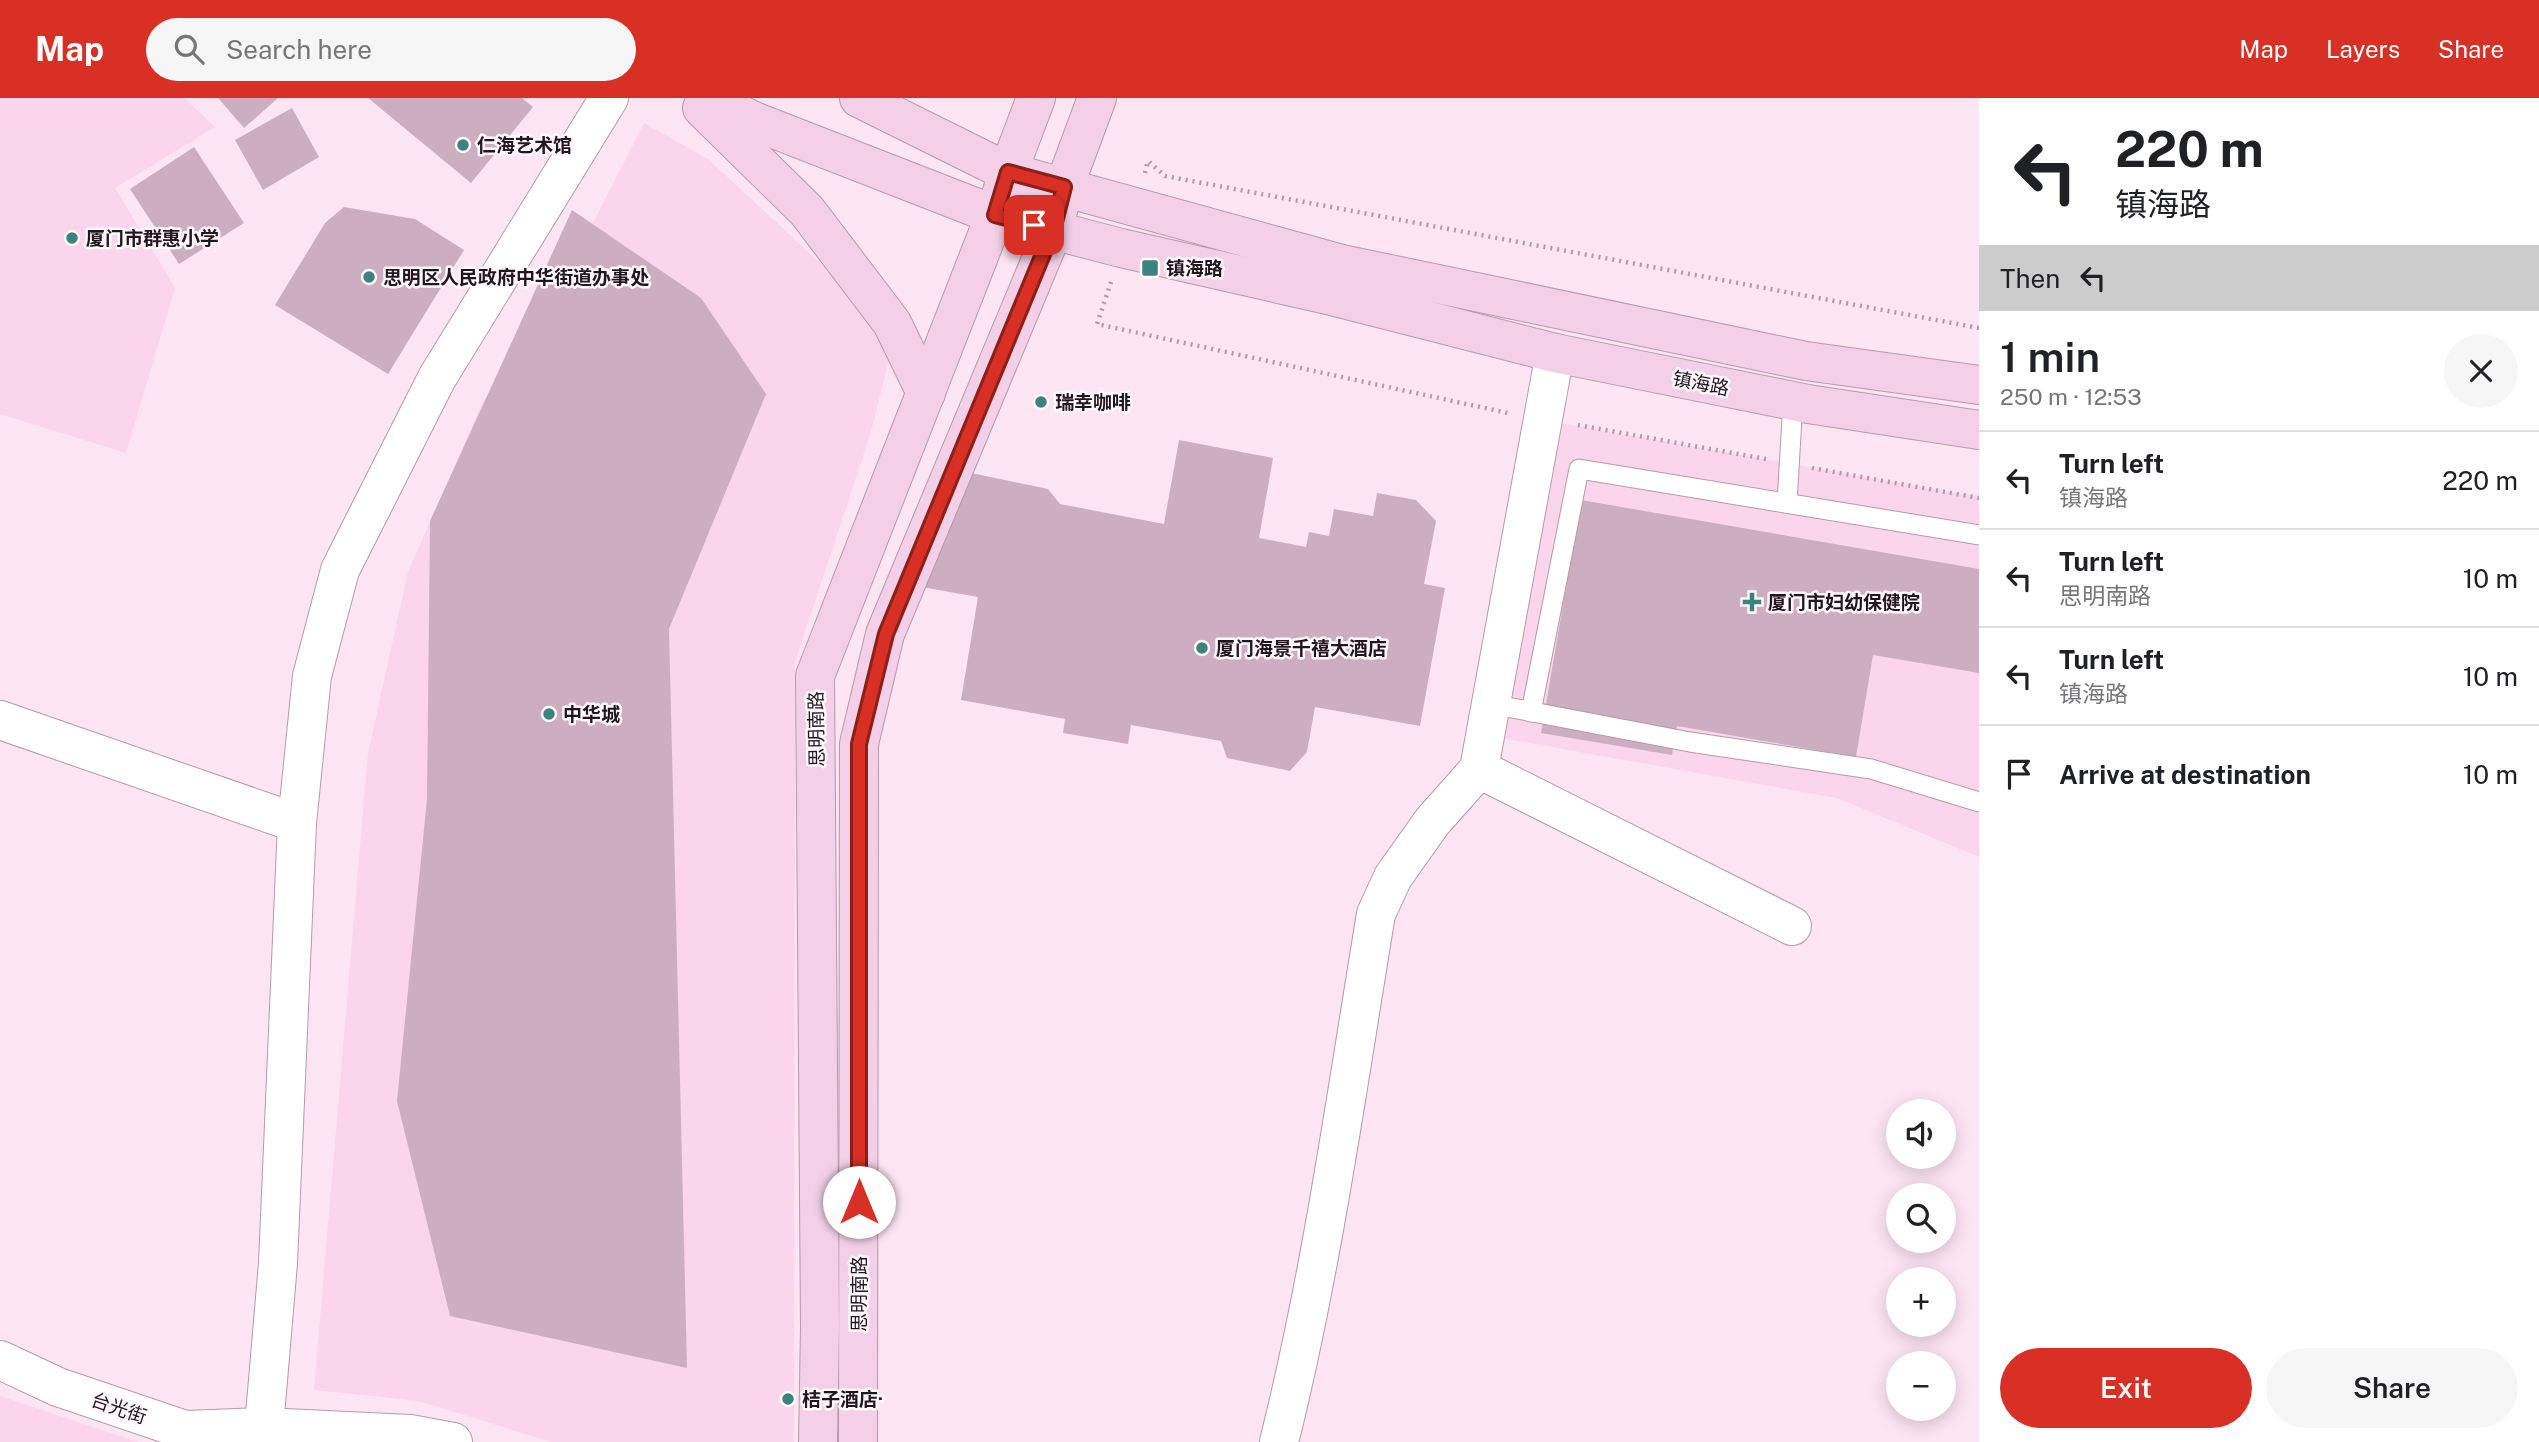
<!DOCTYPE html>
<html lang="en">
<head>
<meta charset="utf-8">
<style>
  body { margin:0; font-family:"Public Sans","Noto Sans SC",sans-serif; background:#f6f6f6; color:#202124; height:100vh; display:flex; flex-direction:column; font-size:26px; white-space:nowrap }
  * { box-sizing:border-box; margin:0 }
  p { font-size:23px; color:#757577 }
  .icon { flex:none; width:38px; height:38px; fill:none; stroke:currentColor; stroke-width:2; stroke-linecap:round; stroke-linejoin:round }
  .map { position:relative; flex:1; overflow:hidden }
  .panel { display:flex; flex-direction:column; background:#fff; width:560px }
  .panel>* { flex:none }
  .guide { background:#fff; color:#202124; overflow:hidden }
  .buttons { position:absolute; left:1886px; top:1001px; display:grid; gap:14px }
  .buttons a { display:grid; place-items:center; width:70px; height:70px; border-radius:50%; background:#fff; box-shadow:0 4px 18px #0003; font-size:35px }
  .pin { position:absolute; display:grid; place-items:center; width:60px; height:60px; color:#fff; margin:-30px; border-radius:14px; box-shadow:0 4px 10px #0006 }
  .me { position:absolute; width:77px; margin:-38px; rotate:0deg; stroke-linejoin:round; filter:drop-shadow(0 0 5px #0008) }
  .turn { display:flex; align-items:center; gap:24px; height:147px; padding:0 21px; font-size:32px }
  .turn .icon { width:91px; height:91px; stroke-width:2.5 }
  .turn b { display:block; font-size:49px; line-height:60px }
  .then { display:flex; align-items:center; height:66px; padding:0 21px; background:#0003; gap:14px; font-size:26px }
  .round { display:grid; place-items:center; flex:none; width:74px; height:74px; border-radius:37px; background:#f6f6f6 }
  .head { display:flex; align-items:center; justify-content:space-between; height:119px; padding:0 21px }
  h1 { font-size:42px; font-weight:600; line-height:52px }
  .button { display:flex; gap:14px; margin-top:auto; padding:14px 21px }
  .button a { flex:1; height:80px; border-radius:42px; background:#d93025; color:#fff; font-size:28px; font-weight:600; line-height:80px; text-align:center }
  .button a+a { background:#f6f6f6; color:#202124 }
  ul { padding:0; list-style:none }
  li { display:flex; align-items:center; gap:21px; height:98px; padding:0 21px; border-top:2px solid #e0e0e0 }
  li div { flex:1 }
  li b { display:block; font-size:26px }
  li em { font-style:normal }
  header { display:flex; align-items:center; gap:42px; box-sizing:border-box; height:98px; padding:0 35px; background:#d93025; color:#fff }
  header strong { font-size:33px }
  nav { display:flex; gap:38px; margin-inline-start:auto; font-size:24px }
  .search { width:490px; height:63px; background:#f6f6f6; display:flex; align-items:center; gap:18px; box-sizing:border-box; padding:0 24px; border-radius:38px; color:#757577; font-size:26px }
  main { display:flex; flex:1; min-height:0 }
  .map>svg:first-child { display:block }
</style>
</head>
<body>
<header>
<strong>Map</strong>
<div class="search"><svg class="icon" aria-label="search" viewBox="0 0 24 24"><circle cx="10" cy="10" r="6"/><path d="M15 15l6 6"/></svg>Search here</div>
<nav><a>Map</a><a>Layers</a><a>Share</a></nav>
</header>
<main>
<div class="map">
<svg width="1979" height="1344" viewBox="0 0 1979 1344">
  <rect width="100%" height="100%" fill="#fee5f4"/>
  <g fill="#fad5eb">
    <polygon points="0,0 184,0 215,29 115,90 175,190 126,355 0,316"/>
    <polygon points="644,25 708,61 845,188 891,254 870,337 795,564 794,1344 551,1344 419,1303 314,1292 368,655 408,474 482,306 595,121"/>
    <polygon points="1555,324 1979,399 1979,759 1837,700 1501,640"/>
    <polygon points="0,1298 138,1344 0,1344"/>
  </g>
  <g fill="#ccaec0">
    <polygon points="218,0 278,0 244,30"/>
    <polygon points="368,0 522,0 533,9 471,85"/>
    <polygon points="292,10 319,59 263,92 235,42"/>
    <polygon points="194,49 244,125 179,166 130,91"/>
    <polygon points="344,109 415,121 464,152 388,276 275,207 325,125"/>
    <polygon points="572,112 701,200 766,296 669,531 687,1270 450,1218 397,1003 427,701 430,423"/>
    <polygon points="1179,342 1273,360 1259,440 1306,449 1309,434 1329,438 1334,411 1373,418 1377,395 1416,402 1436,423 1424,486 1445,490 1420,628 1315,609 1307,654 1290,673 1227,660 1221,643 1131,627 1128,646 1063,635 1065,621 961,602 978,499 916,488 971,375 1048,391 1060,406 1164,426"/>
    <polygon points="1581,402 1979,471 1979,575 1873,557 1856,659 1677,628 1672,657 1541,635"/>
  </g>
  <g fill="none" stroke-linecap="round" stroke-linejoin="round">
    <g stroke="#b699aa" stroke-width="21">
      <g id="service">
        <polyline points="1787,405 1793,303"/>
        <polyline points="1491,606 1690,644 1871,671 1979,704"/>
        <polyline points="1531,614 1579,371 1979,437"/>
      </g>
    </g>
    <g stroke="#b699aa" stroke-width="40">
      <g id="minor">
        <polyline points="0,622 297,725"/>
        <polyline points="1479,671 1792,828"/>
        <polyline points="0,1262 58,1289 185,1332 264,1329 410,1336 453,1344"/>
        <polyline points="264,1329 278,1165 297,725 312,578 340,472 437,280 609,0"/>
        <path d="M1279,1344c43,-171 68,-353 97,-528l17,-37 39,-55 47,-53 76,-416"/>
      </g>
    </g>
    <g stroke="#b699aa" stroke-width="40">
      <g id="secondary">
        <polyline points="706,0 756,24 995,117 1121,150 1332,198 1555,255 1808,306 1979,332"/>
        <polyline points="859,0 1008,74 1342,166 1806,263 1979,287"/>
        <polyline points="702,10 807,113 892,225 926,295"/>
        <polyline points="818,1344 820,1229 815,578 995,117 1008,74 1036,0"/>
        <polyline points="858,1344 859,646 885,536 1053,133 1064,89 1097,0"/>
      </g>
    </g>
    <g stroke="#ae9ba7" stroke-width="4.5" stroke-dasharray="2 5" stroke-linecap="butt">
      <polyline points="1145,75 1148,63 1165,78 1979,230"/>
      <polyline points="1111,184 1097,226 1508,315"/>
      <polyline points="1578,327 1766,361"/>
      <polyline points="1812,370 1979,400"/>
    </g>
    <use href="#service" stroke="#fff" stroke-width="19"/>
    <use href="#minor" stroke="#fff" stroke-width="38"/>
    <use href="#secondary" stroke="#f3d0e8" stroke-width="38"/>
  </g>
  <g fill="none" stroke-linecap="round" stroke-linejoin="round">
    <g stroke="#8d1f18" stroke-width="18">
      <polyline id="route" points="859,1104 859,646 886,536 1053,132 1064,89 1008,74 995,117 1034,127"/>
    </g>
    <use href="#route" stroke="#d93025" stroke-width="12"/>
  </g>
  <g fill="#3b837f" stroke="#fff8fc" stroke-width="2.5">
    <circle cx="463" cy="47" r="7"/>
    <circle cx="72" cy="140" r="7"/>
    <rect x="1141" y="161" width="18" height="18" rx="3.5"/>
    <circle cx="369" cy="179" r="7"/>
    <circle cx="1041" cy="304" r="7"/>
    <path d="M1748.5 493.5h7v7h7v7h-7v7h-7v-7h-7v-7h7z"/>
    <circle cx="1202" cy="550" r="7"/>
    <circle cx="549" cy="616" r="7"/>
    <circle cx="788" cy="1301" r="7"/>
  </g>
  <g text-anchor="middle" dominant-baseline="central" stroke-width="5" stroke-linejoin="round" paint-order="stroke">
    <g font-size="19" font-weight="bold" fill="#21161d" stroke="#fff8fc" text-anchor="start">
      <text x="477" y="47">仁海艺术馆</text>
      <text x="86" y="140">厦门市群惠小学</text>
      <text x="1166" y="170">镇海路</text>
      <text x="383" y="179">思明区人民政府中华街道办事处</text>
      <text x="1055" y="304">瑞幸咖啡</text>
      <text x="1768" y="504">厦门市妇幼保健院</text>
      <text x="1216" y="550">厦门海景千禧大酒店</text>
      <text x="563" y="616">中华城</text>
      <text x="802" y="1301">桔子酒店·</text>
    </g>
    <g font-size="19" fill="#21161d" stroke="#fff8fc">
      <text transform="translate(1701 285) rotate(11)">镇海路</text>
      <text transform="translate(816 631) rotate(-91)">思明南路</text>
      <text transform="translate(859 1196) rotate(-90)">思明南路</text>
      <text transform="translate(119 1310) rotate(19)">台光街</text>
    </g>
  </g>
</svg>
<div class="buttons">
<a><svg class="icon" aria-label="sound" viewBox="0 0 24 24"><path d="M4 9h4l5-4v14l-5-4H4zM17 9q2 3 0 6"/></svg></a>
<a><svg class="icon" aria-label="search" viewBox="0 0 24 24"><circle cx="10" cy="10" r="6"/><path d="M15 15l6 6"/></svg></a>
<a>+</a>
<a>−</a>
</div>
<div class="pin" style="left:1034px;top:127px;background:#d93025"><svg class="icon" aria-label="arrive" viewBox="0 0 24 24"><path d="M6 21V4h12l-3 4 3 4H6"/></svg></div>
<svg class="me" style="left:859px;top:1104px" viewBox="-20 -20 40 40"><circle r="19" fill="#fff"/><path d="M0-13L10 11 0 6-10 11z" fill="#d93025"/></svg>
</div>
<section class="panel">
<div class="guide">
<div class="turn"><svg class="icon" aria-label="left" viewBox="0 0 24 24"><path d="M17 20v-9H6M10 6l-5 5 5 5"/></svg><div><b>220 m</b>镇海路</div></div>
<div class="then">Then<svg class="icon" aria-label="left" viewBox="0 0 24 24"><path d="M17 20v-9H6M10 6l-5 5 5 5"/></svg></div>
</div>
<div class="head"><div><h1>1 min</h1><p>250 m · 12:53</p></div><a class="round"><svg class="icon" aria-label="close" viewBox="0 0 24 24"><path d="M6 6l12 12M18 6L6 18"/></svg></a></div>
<ul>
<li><svg class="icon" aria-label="left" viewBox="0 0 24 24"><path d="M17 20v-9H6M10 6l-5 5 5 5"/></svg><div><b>Turn left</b><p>镇海路</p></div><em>220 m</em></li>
<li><svg class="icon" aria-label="left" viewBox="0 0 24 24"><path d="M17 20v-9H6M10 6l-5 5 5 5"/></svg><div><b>Turn left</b><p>思明南路</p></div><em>10 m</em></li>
<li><svg class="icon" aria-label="left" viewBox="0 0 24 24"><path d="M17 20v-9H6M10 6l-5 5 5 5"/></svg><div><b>Turn left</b><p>镇海路</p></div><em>10 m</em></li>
<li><svg class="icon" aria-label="arrive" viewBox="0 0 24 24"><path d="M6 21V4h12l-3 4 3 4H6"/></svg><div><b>Arrive at destination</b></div><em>10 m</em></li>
</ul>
<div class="button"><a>Exit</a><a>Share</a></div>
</section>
</main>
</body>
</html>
